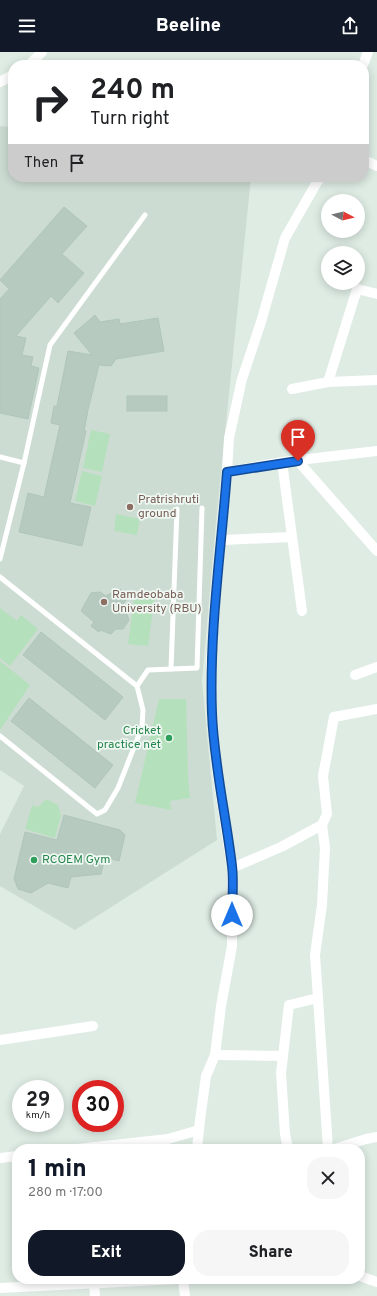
<!DOCTYPE html>
<html lang="en">
<head>
<meta charset="utf-8">
<style>
  body { margin:0; font-family:Overpass,sans-serif; background:#f6f6f6; color:#202124; height:100vh; display:flex; flex-direction:column; font-size:15px; white-space:nowrap }
  * { box-sizing:border-box; margin:0 }
  p { font-size:13px; color:#757577 }
  .icon { flex:none; width:22px; height:22px; fill:none; stroke:currentColor; stroke-width:2; stroke-linecap:round; stroke-linejoin:round }
  .map { position:relative; flex:1; overflow:hidden }
  .side { position:absolute; left:12px; top:1092px; width:353px; height:140px; display:flex; flex-direction:column; background:#fff; border-radius:16px; box-shadow:0 2px 10px #0003 }
  .side>* { flex:none }
  .guide { position:absolute; left:8px; top:8px; width:361px; height:122px; border-radius:16px; box-shadow:0 2px 10px #0003; background:#fff; color:#202124; overflow:hidden }
  .needle { width:26px; rotate:97deg }
  .controls { position:absolute; left:321px; top:142px; display:grid; gap:8px }
  .controls a { display:grid; place-items:center; width:44px; height:44px; border-radius:50%; background:#fff; box-shadow:0 2px 10px #0003; font-size:20px }
  .speed { position:absolute; left:12px; top:1028px; display:flex; gap:8px; font-size:20px; font-weight:700; text-align:center }
  .speed>* { display:grid; place-content:center; width:52px; height:52px; border-radius:50%; background:#fff; box-shadow:0 2px 10px #0003; line-height:1 }
  .speed small { font-size:10px; font-weight:400 }
  .speed .limit { border:6px solid #d22; background:#fff; color:#111 }
  .pin { position:absolute; display:grid; place-items:center; width:34px; height:34px; color:#fff; margin:-41px -17px; border-radius:50% 50% 50% 0; rotate:-45deg; box-shadow:0 0 4px #0007 }
  .pin .icon { rotate:45deg }
  .me { position:absolute; width:44px; margin:-22px; rotate:0deg; stroke-linejoin:round; filter:drop-shadow(0 0 3px #0008) }
  .turn { display:flex; align-items:center; gap:14px; height:84px; padding:0 16px; font-size:18px }
  .turn .icon { width:52px; height:52px; stroke-width:2.5 }
  .turn b { display:block; font-size:28px; line-height:34px }
  .then { display:flex; align-items:center; height:38px; padding:0 16px; background:#0003; gap:8px; font-size:15px }
  .round { display:grid; place-items:center; flex:none; width:42px; height:42px; border-radius:16px; background:#f6f6f6 }
  .head { display:flex; align-items:center; justify-content:space-between; height:68px; padding:0 16px }
  h1 { font-size:24px; font-weight:800; line-height:30px; color:#111827 }
  .button { display:flex; gap:8px; margin-top:auto; padding:8px 16px }
  .button a { flex:1; height:46px; border-radius:16px; background:#111827; color:#fff; font-size:16px; font-weight:800; line-height:46px; text-align:center }
  .button a+a { background:#f6f6f6; color:#202124 }
  header { display:flex; justify-content:space-between; align-items:center; height:52px; padding:0 16px; background:#111827; color:#fff; font-size:18px; font-weight:800 }
  .map>svg:first-child { display:block }
</style>
</head>
<body>
<header><svg class="icon" aria-label="menu" viewBox="0 0 24 24"><path d="M4 6h16M4 12h16M4 18h16"/></svg>Beeline<svg class="icon" aria-label="share" viewBox="0 0 24 24"><path d="M12 15V3M7 8l5-5 5 5M5 13v7h14v-7"/></svg></header>
<div class="map">
<svg width="377" height="1244" viewBox="0 0 377 1244">
  <rect width="100%" height="100%" fill="#deece4"/>
  <polygon fill="#cddcd3" points="0,74 13,75 13,125 251,125 216,470 202,629 217,788 75,878 0,834 0,782 24,734 0,718"/>
  <g fill="#b5e0bc">
    <polygon points="91,378 110,382 102,420 83,416"/>
    <polygon points="82,419 102,424 95,454 75,449"/>
    <polygon points="116,462 140,467 137,483 114,479"/>
    <polygon points="135,540 155,543 148,594 128,592"/>
    <polygon points="0,556 17,569 21,563 38,577 10,614 0,606"/>
    <polygon points="0,609 30,633 0,678"/>
    <polygon points="159,647 186,647 188,724 190,746 170,749 171,758 135,751"/>
    <polygon points="46,747 58,753 61,763 55,786 25,777 32,753 38,755"/>
  </g>
  <g fill="#b6cac0" stroke="#b0c6bb">
    <polygon points="64,155 87,174 62,202 84,221 58,251 51,244 16,284 26,286 22,303 33,305 31,314 39,316 28,367 0,361 0,247 9,237 0,228"/>
    <polygon points="95,263 100,270 119,267 120,272 158,266 164,299 116,307 111,314 99,313 88,358 84,379 86,379 70,451 91,455 82,494 19,480 28,441 44,445 60,373 51,371 54,354 57,354 68,299 92,303 74,281"/>
    <rect x="127" y="344" width="40" height="15"/>
    <polygon points="120,537 129,545 120,555 126,560 129,568 123,577 116,577 111,582 100,578 99,580 91,574 94,570 81,559 91,541 100,540 106,544 111,541 115,544"/>
    <polygon points="41,580 123,645 105,668 23,603"/>
    <polygon points="29,646 113,713 95,736 11,669"/>
    <polygon points="64,763 120,778 125,783 119,809 105,805 101,822 71,825 68,836 48,831 31,841 18,837 14,827 25,780 57,788"/>
  </g>
  <g fill="none" stroke-linecap="round" stroke-linejoin="round">
    <g stroke="#fff" stroke-width="5">
      <polyline points="0,405 24,411 0,507"/>
      <polyline points="24,411 50,293 145,163"/>
      <polyline points="0,525 137,634 143,658 142,675 118,736 105,758 97,762 0,684"/>
      <polyline points="171,617 177,457"/>
      <polyline points="137,634 148,618 197,616 202,456"/>
    </g>
    <g stroke="#fff" stroke-width="10">
      <polyline points="29,13 42,0"/>
      <polyline points="363,13 368,0"/>
      <polyline points="0,30 13,23"/>
      <polyline points="364,108 377,114"/>
      <polyline points="328,330 377,328"/>
      <polyline points="292,337 328,330 357,237 377,242"/>
      <polyline points="298,409 377,499"/>
      <polyline points="282,410 302,559"/>
      <polyline points="227,420 229,386 242,327 261,270 285,186 320,125"/>
      <polyline points="222,488 292,485"/>
      <polyline points="355,623 377,615"/>
      <polyline points="322,773 327,762 323,724 334,665 377,657"/>
      <polyline points="232,816 281,795 322,773 325,796 322,853 315,903 318,946 289,953 281,1021 285,1082 288,1097"/>
      <polyline points="318,946 328,1097"/>
      <polyline points="0,988 93,974"/>
      <polyline points="215,1003 283,1004"/>
      <polyline points="77,1097 168,1087 199,1078"/>
      <polyline points="197,1097 200,1068 206,1024 215,1003 221,954 232,894 232,816 217,718 212,662 211,612 215,550 227,420 282,410 377,399"/>
      <polyline points="334,1097 366,1087 377,1085"/>
      <polyline points="0,1106 17,1104"/>
      <polyline points="360,1224 377,1230"/>
      <polyline points="183,1227 185,1244"/>
      <polyline points="94,1231 95,1244"/>
      <polyline points="0,1236 179,1227"/>
    </g>
  </g>
  <g fill="none" stroke-linecap="round" stroke-linejoin="round">
    <g stroke="#114b97" stroke-width="10">
      <path id="route" d="M232,863c0,-16 2,-33 0,-49 -6,-51 -18,-101 -20,-153 -3,-81 9,-161 15,-241l71,-11"/>
    </g>
    <use href="#route" stroke="#1a73e8" stroke-width="7"/>
  </g>
  <g fill="#8d6e63" stroke="#eff8f3" stroke-width="1.5">
    <circle cx="130" cy="455" r="4"/>
    <circle cx="104" cy="550" r="4"/>
  </g>
  <g fill="#2e9e5b" stroke="#eff8f3" stroke-width="1.5">
    <circle cx="169" cy="686" r="4"/>
    <circle cx="34" cy="808" r="4"/>
  </g>
  <g text-anchor="middle" dominant-baseline="central" stroke-width="3.5" stroke-linejoin="round" paint-order="stroke">
    <g font-size="12" fill="#785e54" stroke="#eff8f3" text-anchor="start">
      <text x="138" y="448">Pratrishruti<tspan x="138" dy="14">ground</tspan></text>
      <text x="112" y="543">Ramdeobaba<tspan x="112" dy="14">University (RBU)</tspan></text>
    </g>
    <g font-size="12" fill="#27864d" stroke="#eff8f3" text-anchor="end">
      <text x="161" y="679">Cricket<tspan x="161" dy="14">practice net</tspan></text>
      <text x="42" y="808" text-anchor="start">RCOEM Gym</text>
    </g>
  </g>
</svg>
<div class="controls">
<a><svg class="needle" viewBox="-14 -14 28 28"><path d="M0-13l5 13h-10z" fill="#e53935"/><path d="M0 13l5-13h-10z" fill="#757577"/></svg></a>
<a><svg class="icon" aria-label="layers" viewBox="0 0 24 24"><path d="M12 4l9 5-9 5-9-5zM3 14l9 5 9-5"/></svg></a>
</div>
<div class="speed"><div>29<small>km/h</small></div><div class="limit">30</div></div>
<div class="pin" style="left:298px;top:409px;background:#d93025"><svg class="icon" aria-label="arrive" viewBox="0 0 24 24"><path d="M6 21V4h12l-3 4 3 4H6"/></svg></div>
<svg class="me" style="left:232px;top:863px" viewBox="-20 -20 40 40"><circle r="19" fill="#fff"/><path d="M0-13L10 11 0 6-10 11z" fill="#1a73e8"/></svg>
<div class="guide">
<div class="turn"><svg class="icon" aria-label="right" viewBox="0 0 24 24"><path d="M7 20v-9h11M14 6l5 5-5 5"/></svg><div><b>240 m</b>Turn right</div></div>
<div class="then">Then<svg class="icon" aria-label="arrive" viewBox="0 0 24 24"><path d="M6 21V4h12l-3 4 3 4H6"/></svg></div>
</div>
<section class="side">
<div class="head"><div><h1>1 min</h1><p>280 m · 17:00</p></div><a class="round"><svg class="icon" aria-label="close" viewBox="0 0 24 24"><path d="M6 6l12 12M18 6L6 18"/></svg></a></div>
<div class="button"><a>Exit</a><a>Share</a></div>
</section>
</div>
</body>
</html>
